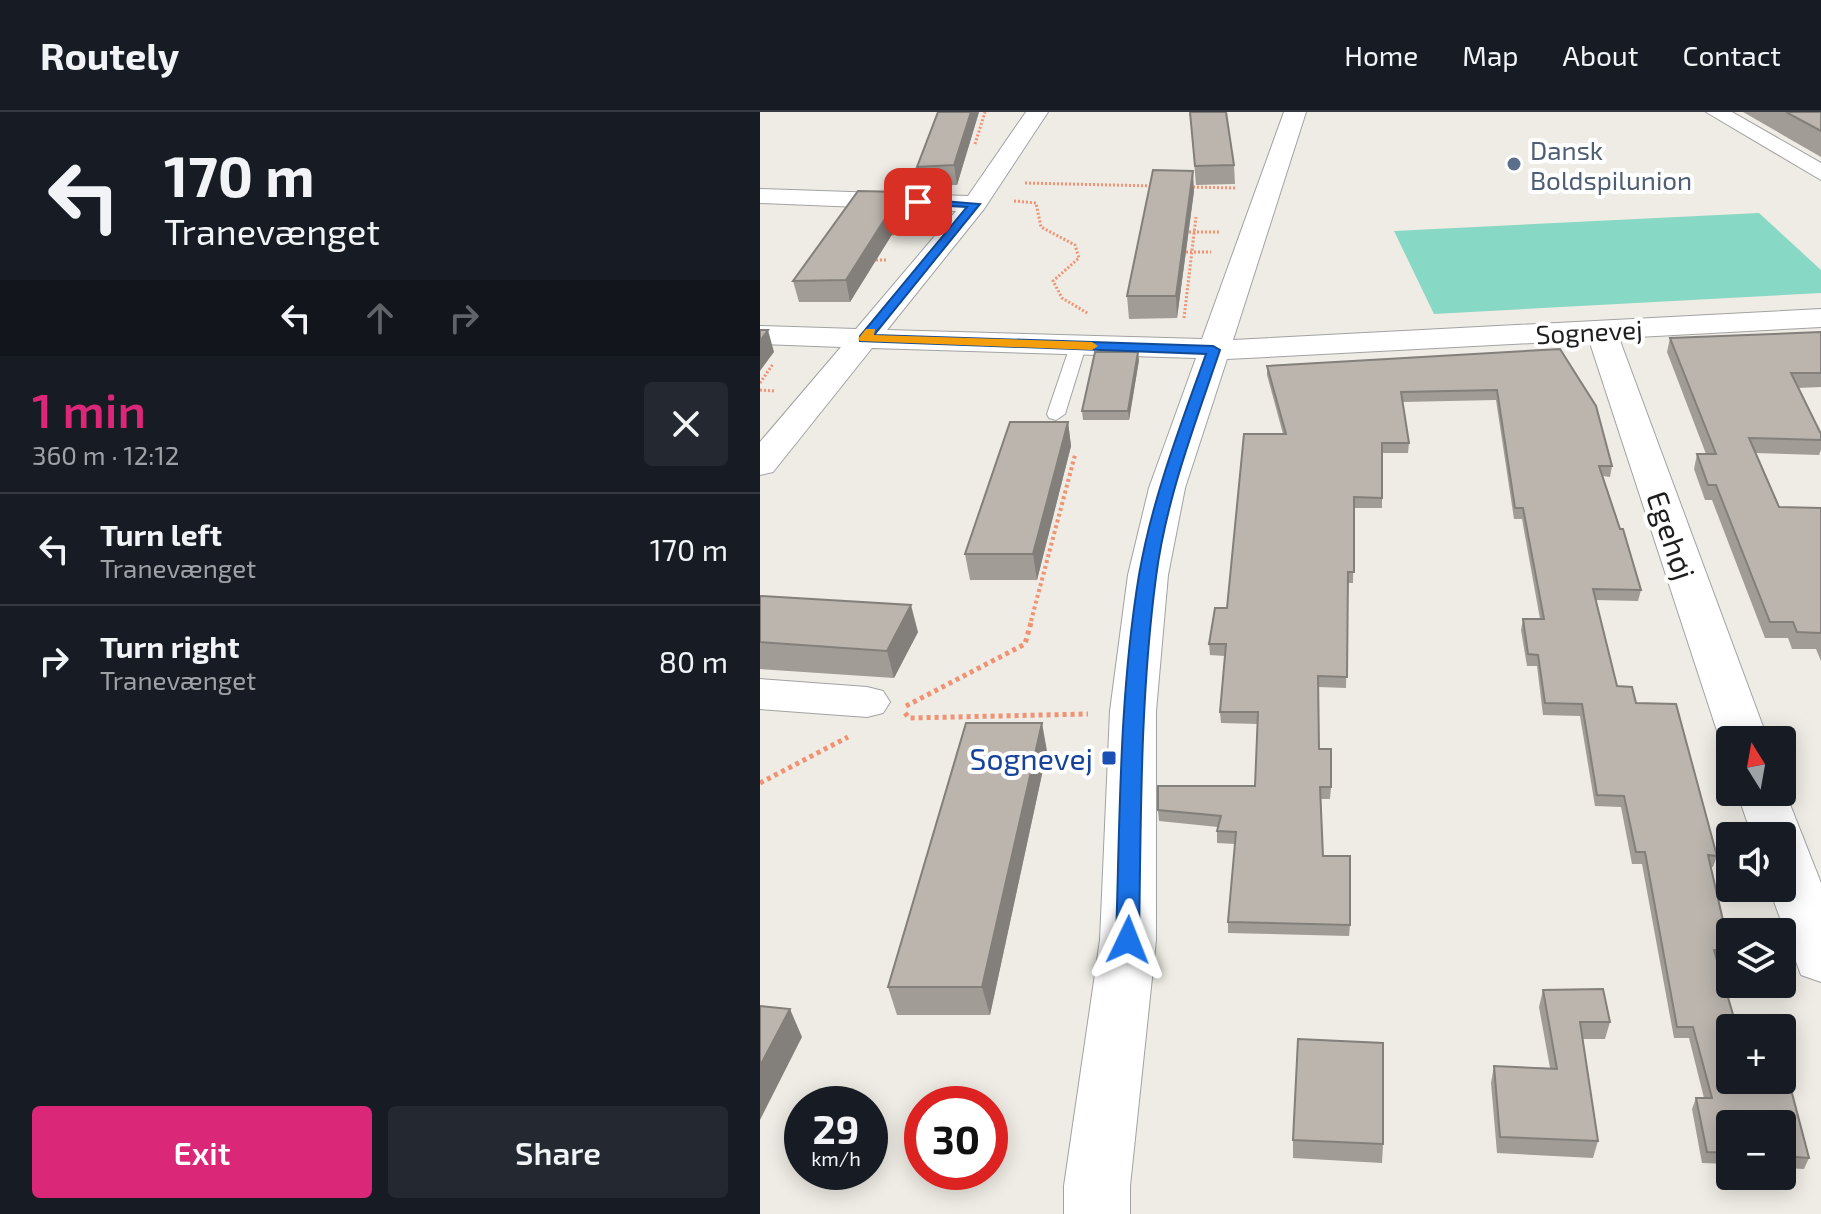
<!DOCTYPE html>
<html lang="en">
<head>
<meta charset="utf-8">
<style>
  body { margin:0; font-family:"Exo 2",sans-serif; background:#242831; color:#f1f3f6; height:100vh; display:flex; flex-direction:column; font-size:30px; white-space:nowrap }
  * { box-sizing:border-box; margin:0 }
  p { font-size:26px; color:#9ea1a6 }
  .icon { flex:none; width:44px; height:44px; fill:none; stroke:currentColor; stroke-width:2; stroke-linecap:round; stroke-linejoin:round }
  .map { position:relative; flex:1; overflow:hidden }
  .sheet { display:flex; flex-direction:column; background:#171b24; width:760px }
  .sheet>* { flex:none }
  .top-card { background:#171b24; color:#f1f3f6; overflow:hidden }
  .needle { width:52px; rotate:349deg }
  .buttons { position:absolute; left:956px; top:614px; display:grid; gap:16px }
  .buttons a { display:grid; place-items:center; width:80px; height:80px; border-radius:8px; background:#171b24; box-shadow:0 4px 20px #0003; font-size:40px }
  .speed { position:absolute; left:24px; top:974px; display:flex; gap:16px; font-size:40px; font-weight:700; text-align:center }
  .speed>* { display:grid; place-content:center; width:104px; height:104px; border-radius:50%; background:#171b24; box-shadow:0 4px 20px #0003; line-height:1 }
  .speed small { font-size:20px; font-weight:400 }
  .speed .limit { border:12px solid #d22; background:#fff; color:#111 }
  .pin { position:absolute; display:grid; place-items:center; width:68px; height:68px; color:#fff; margin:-34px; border-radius:16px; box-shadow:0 4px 12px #0006 }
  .me { position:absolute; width:88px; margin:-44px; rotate:2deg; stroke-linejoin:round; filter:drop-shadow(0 0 6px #0008) }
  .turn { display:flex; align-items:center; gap:28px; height:168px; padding:0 32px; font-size:36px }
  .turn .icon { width:104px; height:104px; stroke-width:2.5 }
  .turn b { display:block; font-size:56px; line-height:68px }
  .lanes { display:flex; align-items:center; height:76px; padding:0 32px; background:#0003; justify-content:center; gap:40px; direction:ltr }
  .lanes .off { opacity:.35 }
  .round { display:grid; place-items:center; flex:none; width:84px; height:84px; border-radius:8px; background:#242831 }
  .headline { display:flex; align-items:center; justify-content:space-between; height:136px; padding:0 32px }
  h1 { font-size:48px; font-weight:600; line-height:60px; color:#db2777 }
  .primary-button { display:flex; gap:16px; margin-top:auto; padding:16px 32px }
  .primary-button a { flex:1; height:92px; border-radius:8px; background:#db2777; color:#fff; font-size:32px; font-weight:600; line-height:92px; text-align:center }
  .primary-button a+a { background:#242831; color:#f1f3f6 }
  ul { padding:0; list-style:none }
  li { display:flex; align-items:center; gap:24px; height:112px; padding:0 32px; border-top:2px solid #363941 }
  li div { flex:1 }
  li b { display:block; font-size:30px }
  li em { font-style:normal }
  header { display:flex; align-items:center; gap:48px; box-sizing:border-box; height:112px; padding:0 40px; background:#171b24; border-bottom:2px solid #363941 }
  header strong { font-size:38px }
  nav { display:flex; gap:44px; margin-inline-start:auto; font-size:28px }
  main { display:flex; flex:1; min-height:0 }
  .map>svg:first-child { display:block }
</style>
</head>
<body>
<header>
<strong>Routely</strong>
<nav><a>Home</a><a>Map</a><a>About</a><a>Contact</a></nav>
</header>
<main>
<section class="sheet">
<div class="top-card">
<div class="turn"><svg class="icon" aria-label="left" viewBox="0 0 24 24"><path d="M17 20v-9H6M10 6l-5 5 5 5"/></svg><div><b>170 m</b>Tranevænget</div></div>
<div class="lanes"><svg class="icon" aria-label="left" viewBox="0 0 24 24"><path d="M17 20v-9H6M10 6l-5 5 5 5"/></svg><svg class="icon off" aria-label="ahead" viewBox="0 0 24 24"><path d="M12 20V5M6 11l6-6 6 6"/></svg><svg class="icon off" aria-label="right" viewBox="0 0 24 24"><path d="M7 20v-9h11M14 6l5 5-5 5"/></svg></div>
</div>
<div class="headline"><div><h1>1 min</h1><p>360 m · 12:12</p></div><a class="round"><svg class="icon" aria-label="close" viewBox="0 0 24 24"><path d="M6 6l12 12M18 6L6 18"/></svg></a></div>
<ul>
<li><svg class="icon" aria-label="left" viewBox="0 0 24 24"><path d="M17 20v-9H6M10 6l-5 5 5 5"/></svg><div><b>Turn left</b><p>Tranevænget</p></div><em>170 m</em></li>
<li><svg class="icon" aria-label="right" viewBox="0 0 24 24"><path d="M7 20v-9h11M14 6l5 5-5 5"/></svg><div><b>Turn right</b><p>Tranevænget</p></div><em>80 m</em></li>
</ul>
<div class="primary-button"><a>Exit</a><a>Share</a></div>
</section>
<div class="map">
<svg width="1061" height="1102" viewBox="0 0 1061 1102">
  <rect width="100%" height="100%" fill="#eeece4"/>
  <polygon fill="#87d8c4" points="999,101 1061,158 1061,181 674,202 634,119"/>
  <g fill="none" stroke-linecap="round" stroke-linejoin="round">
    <g stroke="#a2a2a2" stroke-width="2">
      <polygon id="service" points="318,229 326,234 305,302 296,308 289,306 287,302 310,234"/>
    </g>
    <g stroke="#a2a2a2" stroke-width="2">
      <g id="minor">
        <polygon points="266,0 288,0 224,97 127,218 442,227 524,0 546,0 473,228 1061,197 1061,215 859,226 1008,628 970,628 970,640 960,628 829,228 467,247 425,376 408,463 396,599 396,828 370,1074 370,1102 304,1102 304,1074 340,828 350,599 368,463 389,376 436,246 112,236 13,360 0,363 0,330 81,235 0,232 0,214 96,217 196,99 0,91 0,77 208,84"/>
        <polygon points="946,0 972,0 1061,51 1061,68"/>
        <polygon points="0,567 107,575 123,579 130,590 123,601 107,605 0,597"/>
        <polygon points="1022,672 1061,771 1061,870 1041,863 1009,776 1022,776 1022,724 992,724 977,680 1022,680"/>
      </g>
    </g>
    <g stroke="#f19273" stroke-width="3" stroke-dasharray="2 2" stroke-linecap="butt">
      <polyline points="215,32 225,0"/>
      <polyline points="265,71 395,74"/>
      <polyline points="429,75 475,76"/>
      <polyline points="254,89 276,91 281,115 315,133 319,146 293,169 302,186 329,202"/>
      <polyline points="429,120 459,120"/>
      <polyline points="132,122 149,122"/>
      <polyline points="426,140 451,140"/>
      <polyline points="116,148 128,148"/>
      <polyline points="424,206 436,105"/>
      <polyline points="0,271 13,252"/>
      <polyline points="0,278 15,279"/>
    </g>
    <polyline stroke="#f19273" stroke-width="4" stroke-dasharray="3 3" stroke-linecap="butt" points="271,509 315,343"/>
    <g stroke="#f19273" stroke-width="5" stroke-dasharray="4 4" stroke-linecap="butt">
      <polyline points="146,594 265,532 272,507"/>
      <polyline points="145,601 149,606 328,602"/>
      <polyline points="0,671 88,625"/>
    </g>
    <use href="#service" fill="#fff" fill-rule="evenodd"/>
    <use href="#minor" fill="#fff" fill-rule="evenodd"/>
  </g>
  <g fill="#a19c96">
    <polygon points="178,0 219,0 197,73 160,74 157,55"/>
    <polygon points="430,0 466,0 474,53 475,72 436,73"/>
    <polygon points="983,0 1061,0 1061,45"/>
    <polygon points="434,79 417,206 369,207 367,184"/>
    <polygon points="146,100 90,190 39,190 33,169"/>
    <polygon points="1061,220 1061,275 1038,276 1061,322 1061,338 1059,343 995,341 1019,395 1061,396 1061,549 1056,537 1032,537 1028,526 1005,526 952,388 945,388 934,357 937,342 946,342 907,240 910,226"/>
    <polygon points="800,237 852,354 850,365 843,364 881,478 878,489 835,488 857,574 876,591 957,744 953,755 951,755 970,835 970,841 967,850 958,850 970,916 1049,1046 1044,1057 1022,1056 1022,1012 970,1012 970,1052 942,1051 932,997 936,986 944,986 929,926 914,926 882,752 872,752 861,695 835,694 820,604 783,603 777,554 767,554 761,518 763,507 780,507 762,407 754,407 736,288 642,290 649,331 648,341 622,341 622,396 594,396 593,471 588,471 586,576 558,575 559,637 571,675 570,687 561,687 563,744 590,813 589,824 468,821 468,810 475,732 457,731 457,719 458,715 399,709 398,698 495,674 498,612 461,611 460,600 465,544 450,543 449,532 467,496 523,322 507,263 507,254"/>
    <polygon points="379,248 369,308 323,308 322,299"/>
    <polygon points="308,310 311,334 277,468 210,468 205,442"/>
    <polygon points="0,484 158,520 134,566 0,557"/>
    <polygon points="287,639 230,903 137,903 128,875"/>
    <polygon points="783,878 850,910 845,927 823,927 838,1029 833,1046 737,1041 731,971 734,954 790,956 779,895"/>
    <polygon points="533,1028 623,1032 622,1051 533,1046"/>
  </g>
  <g fill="#837f7a">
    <polygon points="211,0 219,0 197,73 194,53"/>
    <polygon points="433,59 434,79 417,206 416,184"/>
    <polygon points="142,80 146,100 90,190 86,168"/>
    <polygon points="8,218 14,240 0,259 0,229"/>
    <polygon points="378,240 379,248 369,308 368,299"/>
    <polygon points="308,310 311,334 277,468 273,442"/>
    <polygon points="151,493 158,520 134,566 127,539"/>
    <polygon points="282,611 287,639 230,903 222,875"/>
    <polygon points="30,897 42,925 0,1008 0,954"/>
  </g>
  <g fill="#bbb5ae" stroke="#837f7a" stroke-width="2">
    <polygon points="178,0 211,0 194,53 157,55"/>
    <polygon points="430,0 466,0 474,53 435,54"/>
    <polygon points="1026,0 1061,0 1061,19"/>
    <polygon points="393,58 433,59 416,184 367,184"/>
    <polygon points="98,79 142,80 86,168 33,169"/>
    <polygon points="0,218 8,218 0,229"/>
    <polygon points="1061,220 1061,261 1031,261 1061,322 1061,328 989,326 1019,395 1061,396 1061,521 1037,520 1033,510 1010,510 956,373 948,373 937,342 956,342 910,226"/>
    <polygon points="800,237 836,294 852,354 839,354 860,417 863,417 881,478 833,477 857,574 872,575 876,591 916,592 957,744 948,743 970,839 954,838 977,916 970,916 970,968 1022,968 1022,943 1049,1046 1022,1044 1022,1012 970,1012 970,1041 947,1040 936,986 952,986 933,915 917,915 885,740 876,740 864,684 837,683 822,592 785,591 778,543 768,542 763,507 784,507 763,396 755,396 737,278 641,280 649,331 622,331 622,386 594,385 594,460 588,460 587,565 558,564 559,637 571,637 571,675 560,675 563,744 590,744 590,813 468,810 476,720 457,719 461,704 398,698 398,674 495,674 498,600 460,600 466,532 449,532 455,496 467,496 484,322 526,322 507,254"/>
    <polygon points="335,240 378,240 368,299 322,299"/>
    <polygon points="250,310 308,310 273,442 205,442"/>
    <polygon points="0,484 151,493 127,539 0,530"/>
    <polygon points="206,611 282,611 222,875 128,875"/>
    <polygon points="843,877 850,910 820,910 838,1029 740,1025 734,954 797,957 783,878"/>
    <polygon points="0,894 30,897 0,954"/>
    <polygon points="538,927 623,931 623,1032 533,1028"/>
  </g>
  <path fill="#1a73e8" stroke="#114b97" stroke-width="2" d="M158,87l62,5 -106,131 339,11 7,4c-25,74 -54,149 -64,227 -16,121 -15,242 -17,363l-3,7h-17l-3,-7c4,-121 3,-244 23,-365 13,-76 41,-148 67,-221l-346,-13v-5l107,-129 -53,-3z"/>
  <polygon fill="#f59e0b" points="106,217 115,217 114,223 332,230 338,234 332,238 100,229 98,227"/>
  <circle fill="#5c6f8a" stroke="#fff" stroke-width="3" cx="754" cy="52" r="8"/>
  <rect fill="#1a4fb4" stroke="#fff" stroke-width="3" x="341" y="638" width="16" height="16" rx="4"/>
  <g text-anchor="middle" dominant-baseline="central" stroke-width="8" stroke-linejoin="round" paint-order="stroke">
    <g font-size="26" fill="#4e5e75" stroke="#fff" text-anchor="start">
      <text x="770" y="37">Dansk<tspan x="770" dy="30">Boldspilunion</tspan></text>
    </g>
    <g font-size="26" fill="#1e1e1e" stroke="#fff">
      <text transform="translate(829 219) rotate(-3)">Sognevej</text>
    </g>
    <g font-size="30" fill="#1e1e1e" stroke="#fff">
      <text transform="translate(912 423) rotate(71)">Egehøj</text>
    </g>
    <g font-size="30" fill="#164399" stroke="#fff" text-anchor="end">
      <text x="333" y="646">Sognevej</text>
    </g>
  </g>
</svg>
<div class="buttons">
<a><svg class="needle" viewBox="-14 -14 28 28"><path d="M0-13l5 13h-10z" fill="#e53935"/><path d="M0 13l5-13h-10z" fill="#9ea1a6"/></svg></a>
<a><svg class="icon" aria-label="sound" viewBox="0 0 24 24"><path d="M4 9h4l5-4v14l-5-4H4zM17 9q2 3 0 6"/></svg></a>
<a><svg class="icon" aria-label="layers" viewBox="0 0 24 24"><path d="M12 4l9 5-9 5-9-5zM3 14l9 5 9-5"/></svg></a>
<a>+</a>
<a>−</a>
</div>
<div class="speed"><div>29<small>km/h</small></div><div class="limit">30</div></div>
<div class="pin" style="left:158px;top:90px;background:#d93025"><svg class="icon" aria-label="arrive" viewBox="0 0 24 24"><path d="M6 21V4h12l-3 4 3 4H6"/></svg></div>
<svg class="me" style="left:368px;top:828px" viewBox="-20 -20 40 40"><path d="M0-17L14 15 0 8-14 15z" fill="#1a73e8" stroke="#fff" stroke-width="4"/></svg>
</div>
</main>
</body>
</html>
